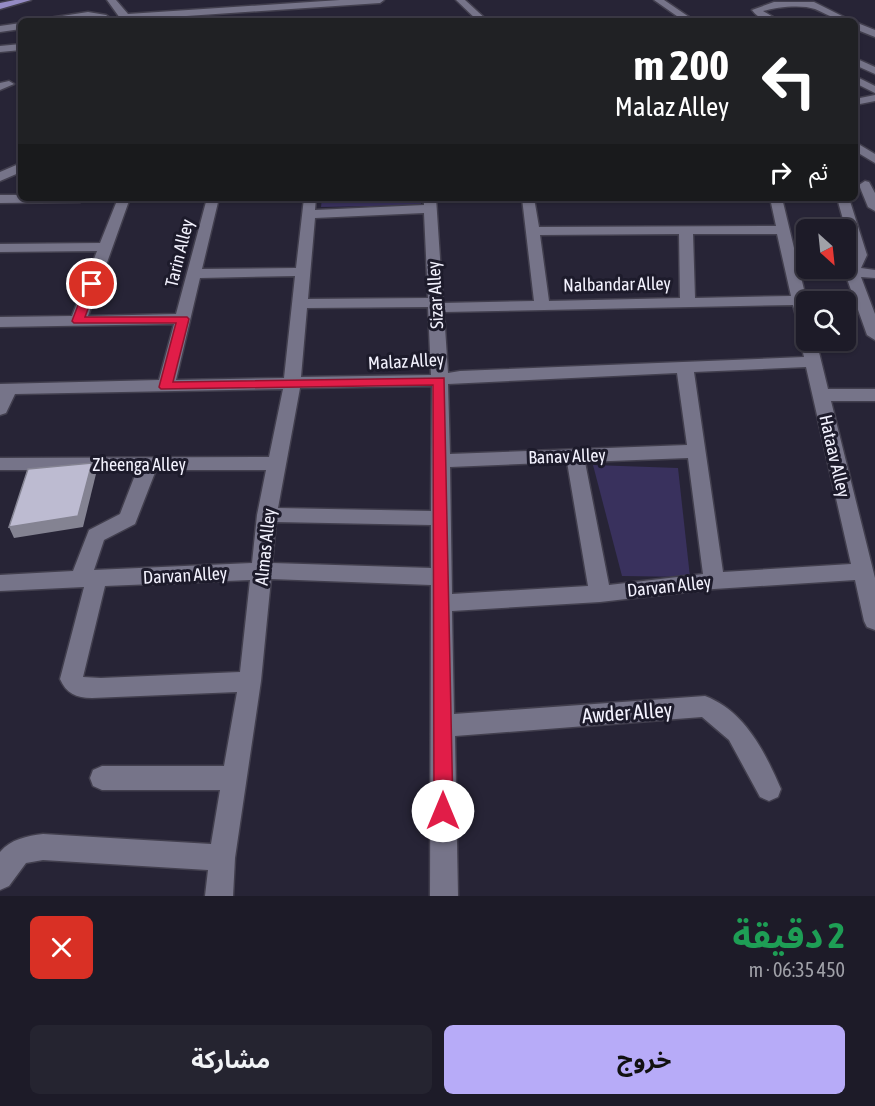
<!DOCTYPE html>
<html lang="ar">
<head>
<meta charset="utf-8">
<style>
  body { margin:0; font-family:"Asap Condensed","Noto Sans Arabic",sans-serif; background:#252430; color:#f1f3f6; direction:rtl; height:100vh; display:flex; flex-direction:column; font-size:22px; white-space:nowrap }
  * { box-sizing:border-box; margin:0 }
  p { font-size:20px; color:#a0a1a8 }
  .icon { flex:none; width:33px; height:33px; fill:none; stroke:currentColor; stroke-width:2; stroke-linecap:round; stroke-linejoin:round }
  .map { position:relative; height:896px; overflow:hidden; direction:ltr }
  .details { display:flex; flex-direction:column; background:#1d1b28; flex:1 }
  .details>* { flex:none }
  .banner { position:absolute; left:18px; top:18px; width:840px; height:183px; border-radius:9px; box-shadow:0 2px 4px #0004,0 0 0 2px #3b3945; direction:rtl; background:#202124; color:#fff; overflow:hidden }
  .needle { width:39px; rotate:153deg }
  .controls { position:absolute; left:796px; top:219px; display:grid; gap:12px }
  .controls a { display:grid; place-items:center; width:60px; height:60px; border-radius:9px; background:#1d1b28; box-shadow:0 2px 4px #0004,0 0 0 2px #3b3945; font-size:30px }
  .pin { position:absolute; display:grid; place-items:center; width:51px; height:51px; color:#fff; margin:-26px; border:3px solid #fff; border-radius:50%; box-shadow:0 2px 6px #0007 }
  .me { position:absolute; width:66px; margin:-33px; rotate:0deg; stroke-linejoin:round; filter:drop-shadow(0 0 4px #0008) }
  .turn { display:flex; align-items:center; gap:21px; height:126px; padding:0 30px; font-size:27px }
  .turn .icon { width:78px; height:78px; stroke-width:2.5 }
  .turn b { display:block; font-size:42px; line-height:51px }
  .then { display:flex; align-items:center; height:57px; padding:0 30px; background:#0003; gap:12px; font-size:22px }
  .round { display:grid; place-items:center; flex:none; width:63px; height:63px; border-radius:9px; background:#252430 }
  .overview { display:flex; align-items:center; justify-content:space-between; height:102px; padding:0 30px }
  h1 { font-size:36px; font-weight:700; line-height:45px; color:#1e9e55 }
  .action { display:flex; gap:12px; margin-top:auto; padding:12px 30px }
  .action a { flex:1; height:69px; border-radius:9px; background:#b7abf8; color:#111; font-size:24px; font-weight:700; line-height:69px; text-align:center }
  .action a+a { background:#252430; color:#f1f3f6 }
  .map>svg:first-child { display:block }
</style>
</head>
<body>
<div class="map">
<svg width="875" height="896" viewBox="0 0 875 896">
  <rect width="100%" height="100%" fill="#272436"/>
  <g fill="#39315d">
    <polygon points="322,198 421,198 421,205 321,207"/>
    <polygon points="593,465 678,468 690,577 622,576"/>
  </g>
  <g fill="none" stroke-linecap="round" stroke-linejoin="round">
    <g stroke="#423f4e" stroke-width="3">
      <g id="minor">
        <polygon points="107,0 116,0 128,14 340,0 384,0 380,3 128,20 120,18"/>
        <polygon points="456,0 465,0 488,21 478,21"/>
        <polygon points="654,0 664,0 695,21 684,21"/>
        <path d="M774,2h40l38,19c-15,0 -23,-6 -37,-12 -14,-5 -38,-2 -52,2l17,10c-11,0 -21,-1 -28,-11z"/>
        <polygon points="88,12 106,15 114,21 88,18 44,21 49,18"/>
        <polygon points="855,22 875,30 875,37 855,29"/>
        <polygon points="21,23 21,29 0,32 0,26"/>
        <polygon points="21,44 21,50 0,52 0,46"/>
        <polygon points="855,58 875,67 875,74 855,65"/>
        <polygon points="855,76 875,86 875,93 855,83"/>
        <polygon points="9,81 14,84 0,90 0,83"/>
        <polygon points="875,95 875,101 855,105 855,99"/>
        <polygon points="855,142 875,154 875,163 855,151"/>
        <polygon points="21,163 21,172 0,181 0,172"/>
        <polygon points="865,181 869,182 875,193 875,211 868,207 859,185"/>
        <polygon points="0,195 21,195 21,198 86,198 80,202 0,203"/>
        <path d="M118,198h12l-42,118 88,-2 31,-116h12l-17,71 94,-1 8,-70h12l-1,12 109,-5v-7h12l7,105 91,-2 -12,-103h12l5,29 237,-1 -6,-28h12l25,104v38h9l12,49h47v12h-44l44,177v52l-8,-3 -3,-6 -9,-41 -141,9 -114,13 -148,9 2,103 251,-18c40,15 60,56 76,93l-3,8 -9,4 -9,-4 -31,-57 -27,-23 -247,19 3,160h-28l1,-311 -160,-6 -10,102 -26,177 -2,38h-28l3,-26 -165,-10 -17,3 -17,23 -9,4v-38c11,-13 27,-16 43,-18l168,10 9,-54h-118l-9,-4 -3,-8 3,-8 9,-4h122l13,-74 -145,6c-16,0 -26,-5 -32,-19l24,-92 -84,4v-16l73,-4 16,-41 31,-16 17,-44h-137v-12l269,-1 14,-68 -268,5 -9,19 -6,2v-31l159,-4 15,-56 -174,3v-10l72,-1 25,-65 -97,1v-8l100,-1zM424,213l4,85 -120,1 7,-81zM679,234l1,64 -131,3 -9,-66zM693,234h84l14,62 -96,2zM295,276l-11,102 -108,2 24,-102zM793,305l9,32 -2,3 4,17 -344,14 -12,2 -4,-61zM428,307l3,68 -130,2 6,-69zM806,367l45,197 -128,8 -29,-200zM677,373l10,72 -237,9 -2,-70zM432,386l-1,125 -153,-3 22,-120zM688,458l15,116 -94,11 -24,-123zM567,462l21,124 -136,8 -2,-127zM156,470h110l-9,45 -5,48 -158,7 10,-30 31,-16zM276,522l155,3v43l-159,-5zM250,580l-10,92 -139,6 -18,-1 22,-91z"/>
        <polygon points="837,198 849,198 867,255 861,268 875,270 875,278 861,277 875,314 875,340 867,335 846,276 809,272 802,268 807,264 807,268 847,267 853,255"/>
      </g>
    </g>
    <g stroke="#423f4e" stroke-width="3">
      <polygon id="major" points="15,0 31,0 0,9 0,3"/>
    </g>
    <use href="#minor" fill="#767489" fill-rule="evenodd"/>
    <use href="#major" fill="#948bc4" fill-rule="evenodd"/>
  </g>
  <polygon fill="#848392" points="92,463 96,474 83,527 14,538 9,527"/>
  <polygon fill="#bdbbd1" stroke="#848392" stroke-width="1.5" points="92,463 78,516 9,527 28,469"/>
  <polygon fill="#e11d48" stroke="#92132f" stroke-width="1.5" points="92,281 97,284 85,317 187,317 189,319 173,382 444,378 453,811 450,818 443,820 436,818 434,811 433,385 161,389 159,387 176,323 74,323 72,321 86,284"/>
  <g text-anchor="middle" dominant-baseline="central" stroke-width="6" stroke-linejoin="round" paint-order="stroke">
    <g font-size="18" fill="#f3f2fe" stroke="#1d1b2b">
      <text transform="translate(179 253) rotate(-76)">Tarin Alley</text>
      <text transform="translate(617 284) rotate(-1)">Nalbandar Alley</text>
      <text transform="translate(435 295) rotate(-93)">Sizar Alley</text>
      <text transform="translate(406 361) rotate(-3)">Malaz Alley</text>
      <text transform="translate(567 456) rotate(-2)">Banav Alley</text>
      <text transform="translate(835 456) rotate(77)">Hataav Alley</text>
      <text x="139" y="464">Zheenga Alley</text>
      <text transform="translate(265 547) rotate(-84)">Almas Alley</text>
      <text transform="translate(185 575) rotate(-3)">Darvan Alley</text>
      <text transform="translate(669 586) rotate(-6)">Darvan Alley</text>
    </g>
    <g font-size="21" fill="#f3f2fe" stroke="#1d1b2b">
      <text transform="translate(627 712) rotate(-4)">Awder Alley</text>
    </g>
  </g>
</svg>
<div class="controls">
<a><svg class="needle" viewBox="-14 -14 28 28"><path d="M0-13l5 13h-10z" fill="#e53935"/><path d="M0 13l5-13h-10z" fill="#a0a1a8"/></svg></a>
<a><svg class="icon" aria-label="search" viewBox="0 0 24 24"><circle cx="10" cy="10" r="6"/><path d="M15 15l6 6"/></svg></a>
</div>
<div class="pin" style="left:92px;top:284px;background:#d93025"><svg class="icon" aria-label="arrive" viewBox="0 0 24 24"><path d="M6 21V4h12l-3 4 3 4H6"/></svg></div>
<svg class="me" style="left:443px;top:811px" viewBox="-20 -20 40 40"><circle r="19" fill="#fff"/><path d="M0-13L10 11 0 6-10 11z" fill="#e11d48"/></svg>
<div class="banner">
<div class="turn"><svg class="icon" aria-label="left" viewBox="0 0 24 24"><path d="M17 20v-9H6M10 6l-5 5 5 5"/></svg><div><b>200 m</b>Malaz Alley</div></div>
<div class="then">ثم<svg class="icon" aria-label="right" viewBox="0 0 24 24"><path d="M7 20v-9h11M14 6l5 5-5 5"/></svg></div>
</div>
</div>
<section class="details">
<div class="overview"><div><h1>2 دقيقة</h1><p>450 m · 06:35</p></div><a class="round" style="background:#d93025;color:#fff"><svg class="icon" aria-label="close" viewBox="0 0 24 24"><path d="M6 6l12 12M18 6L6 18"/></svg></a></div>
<div class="action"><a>خروج</a><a>مشاركة</a></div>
</section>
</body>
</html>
